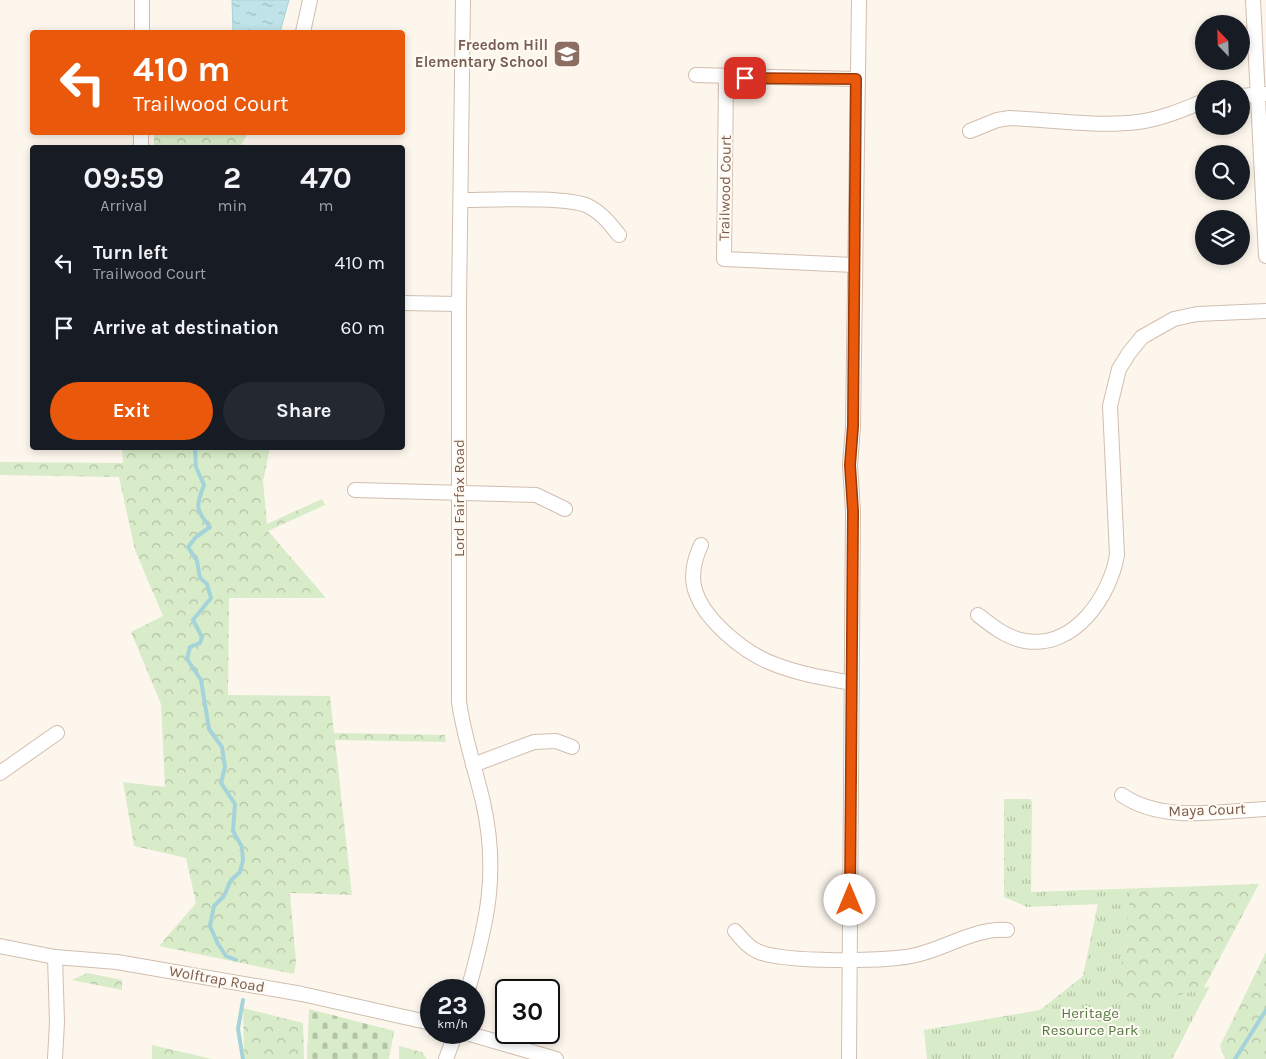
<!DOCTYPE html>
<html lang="en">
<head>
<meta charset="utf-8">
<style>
  body { margin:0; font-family:Karla,sans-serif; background:#242831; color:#f1f3f6; height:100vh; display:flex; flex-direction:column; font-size:19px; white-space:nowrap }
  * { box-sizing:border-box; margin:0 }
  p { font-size:16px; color:#9ea1a6 }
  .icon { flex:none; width:28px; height:28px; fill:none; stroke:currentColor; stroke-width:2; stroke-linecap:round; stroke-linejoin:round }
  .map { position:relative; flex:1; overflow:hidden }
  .drawer { position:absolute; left:30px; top:145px; width:375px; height:305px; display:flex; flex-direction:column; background:#171b24; border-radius:5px; box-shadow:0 2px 8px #0003 }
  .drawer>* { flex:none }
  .top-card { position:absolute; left:30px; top:30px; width:375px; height:105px; border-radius:5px; box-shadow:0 2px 8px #0003; background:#ea580c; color:#fff; overflow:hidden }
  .needle { width:32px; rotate:337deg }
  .fabs { position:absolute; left:1195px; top:15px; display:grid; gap:10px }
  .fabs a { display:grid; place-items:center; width:55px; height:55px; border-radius:50%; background:#171b24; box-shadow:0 2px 8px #0003; font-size:25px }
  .speed { position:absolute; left:420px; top:979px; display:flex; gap:10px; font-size:25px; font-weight:700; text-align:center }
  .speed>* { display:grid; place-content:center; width:65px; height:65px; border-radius:50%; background:#171b24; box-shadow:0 2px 8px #0003; line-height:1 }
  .speed small { font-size:12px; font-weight:400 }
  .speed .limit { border:2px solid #111; border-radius:8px; background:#fff; color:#111 }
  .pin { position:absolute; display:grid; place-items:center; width:42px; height:42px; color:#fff; margin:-21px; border-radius:10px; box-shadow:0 2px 8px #0006 }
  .me { position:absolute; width:55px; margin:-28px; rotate:0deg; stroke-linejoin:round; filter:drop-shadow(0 0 4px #0008) }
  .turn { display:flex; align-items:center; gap:18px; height:105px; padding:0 20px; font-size:22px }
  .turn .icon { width:65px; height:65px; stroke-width:2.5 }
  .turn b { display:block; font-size:35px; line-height:42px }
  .eta { display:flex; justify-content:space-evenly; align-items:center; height:85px; text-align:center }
  .eta b { font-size:30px; font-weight:700; line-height:35px }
  .action { display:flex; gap:10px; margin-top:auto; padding:10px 20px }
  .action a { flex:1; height:58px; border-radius:30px; background:#ea580c; color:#fff; font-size:20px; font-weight:700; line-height:58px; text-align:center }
  .action a+a { background:#242831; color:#f1f3f6 }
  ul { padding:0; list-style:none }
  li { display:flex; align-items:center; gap:15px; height:65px; padding:0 20px }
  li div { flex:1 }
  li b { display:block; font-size:19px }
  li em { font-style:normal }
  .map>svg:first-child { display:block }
</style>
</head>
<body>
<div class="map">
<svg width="1266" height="1059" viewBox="0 0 1266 1059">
  <defs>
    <pattern id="forest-crowns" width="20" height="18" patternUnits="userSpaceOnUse" patternTransform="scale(1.25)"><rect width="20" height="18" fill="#d8ecc9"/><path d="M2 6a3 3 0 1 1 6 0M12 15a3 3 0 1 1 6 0" fill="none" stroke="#b4c2a5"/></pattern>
    <pattern id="cemetery-stones" width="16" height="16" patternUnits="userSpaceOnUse" patternTransform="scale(1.25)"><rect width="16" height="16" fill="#d8ecc9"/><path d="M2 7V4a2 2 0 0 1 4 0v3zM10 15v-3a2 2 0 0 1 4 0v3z" fill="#b4c2a5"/></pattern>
    <pattern id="park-tufts" width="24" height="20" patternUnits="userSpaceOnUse" patternTransform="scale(1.25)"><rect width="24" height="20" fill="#d8ecc9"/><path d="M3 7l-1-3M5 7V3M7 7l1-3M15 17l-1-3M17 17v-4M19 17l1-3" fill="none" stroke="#b4c2a5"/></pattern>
    <pattern id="water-ripples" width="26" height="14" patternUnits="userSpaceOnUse" patternTransform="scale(1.25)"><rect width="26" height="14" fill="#bfe3e8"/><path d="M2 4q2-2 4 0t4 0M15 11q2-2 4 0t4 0" fill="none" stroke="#a0bbbe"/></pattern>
  </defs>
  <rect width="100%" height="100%" fill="#fdf6ec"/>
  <g fill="url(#forest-crowns)">
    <polygon points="154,133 154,132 248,133 239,148 154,147"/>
    <polygon points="122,448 270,448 263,481 267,524 322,499 325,505 268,531 326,598 229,598 228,695 330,696 334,733 445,735 446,742 335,740 352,895 290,893 296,962 294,974 159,946 196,903 186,858 134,846 123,782 165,787 161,704 131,632 163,616 135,550 119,477 0,475 0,462 123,463"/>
    <polygon points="1004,799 1031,799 1029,892 1259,884 1166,1059 927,1059 924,1030 1040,1010 1083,976 1098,903 1025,906 1004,897"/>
    <polygon points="1266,952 1266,1059 1225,1059 1220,1046"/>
    <polygon points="87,973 122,980 122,990 72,980"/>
    <polygon points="243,1008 303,1023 304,1059 244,1059"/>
    <polygon points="152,1045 212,1059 152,1059"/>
    <polygon points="399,1046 422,1052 427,1059 399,1059"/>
  </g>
  <polygon fill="url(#cemetery-stones)" points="309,1009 394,1031 389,1059 307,1059"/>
  <polygon fill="url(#park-tufts)" points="1005,801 1032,801 1031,893 1131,890 1118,996 1162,1000 1210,986 1172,1059 928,1059 925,1031 1042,1011 1084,978 1099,904 1026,907 1018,901 1005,898"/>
  <polygon fill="url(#water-ripples)" stroke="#a5d3da" points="232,0 289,0 280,32 233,32"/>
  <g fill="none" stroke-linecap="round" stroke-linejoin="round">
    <g stroke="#a5d3da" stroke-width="4">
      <path d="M195,448l1,19 8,18c-8,20 -9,25 6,42l-14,10 -8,10 9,14 3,17 7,6 4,14 -18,22 9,17 -2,6 -10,4 -3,12 14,21 8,49 13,18 3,20 -4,16 14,21 -2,27 9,16 1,13 -3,12 -9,8 -7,16 -10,10 -4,20 8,18 8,12 10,4"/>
      <polyline points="243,1059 238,1029 243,1000"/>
      <polyline points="1235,1059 1266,1010"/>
    </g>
    <g stroke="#d1beb0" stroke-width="16">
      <g id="street">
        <path d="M463,0l-4,304v398c5,35 16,66 24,100 16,70 4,121 -15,188"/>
        <polyline points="1253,0 1266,256"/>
        <polyline points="142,32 142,0"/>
        <polyline points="303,32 310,0"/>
        <polyline points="696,75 856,79"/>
        <polyline points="726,77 724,259 854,265"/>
        <polyline points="1241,96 1265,94"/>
        <path d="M970,131l27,-11 13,-2c42,2 86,9 128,4 23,-3 44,-12 66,-21"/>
        <polyline points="141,148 141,132"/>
        <path d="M461,200c27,0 106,-4 127,6 14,7 22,18 31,29"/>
        <polyline points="402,303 459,304"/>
        <polyline points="355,490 536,495 565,509"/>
        <path d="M701,545c-6,13 -10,26 -7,41 7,32 50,67 80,78 25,10 51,14 78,19"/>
        <path d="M978,615c14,11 29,23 47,26 50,8 85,-45 92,-86l-7,-149 9,-37 10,-16 13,-16 32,-18 23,-5 69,-3"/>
        <polyline points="473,765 534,742 556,741 572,747"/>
        <polyline points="0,773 57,733"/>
        <path d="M1122,795c40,28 98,16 144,14"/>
        <path d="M735,931c7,8 13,16 22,20 24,12 131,11 159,4 31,-7 58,-27 91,-25"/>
        <polyline points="0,946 55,957 117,962 302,994 431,1023"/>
        <polyline points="463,1032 556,1059"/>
        <polyline points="55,1059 57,1022 55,957"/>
        <polyline points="446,1059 456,1032"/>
        <polyline points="849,1059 853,511 850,465 853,427 859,0"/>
      </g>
    </g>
    <use href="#street" stroke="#fff" stroke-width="14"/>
  </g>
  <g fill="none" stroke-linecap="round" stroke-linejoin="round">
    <g stroke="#983908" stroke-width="12">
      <polyline id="route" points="745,78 856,79 853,426 850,465 853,511 850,900"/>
    </g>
    <use href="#route" stroke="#ea580c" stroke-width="9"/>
  </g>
  <defs>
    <g id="school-square" transform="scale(1.4375)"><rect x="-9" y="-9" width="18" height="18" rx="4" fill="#8d6e63" stroke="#fffaf3"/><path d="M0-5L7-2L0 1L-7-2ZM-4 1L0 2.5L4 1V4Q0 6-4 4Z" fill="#fff"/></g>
  </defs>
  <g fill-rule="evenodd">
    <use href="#school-square" x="567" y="54"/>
  </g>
  <g text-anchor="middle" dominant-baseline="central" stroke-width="4" stroke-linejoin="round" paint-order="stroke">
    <g font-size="15" font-weight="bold" fill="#785e54" stroke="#fffaf3" text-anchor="end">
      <text x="548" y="45">Freedom Hill<tspan x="548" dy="17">Elementary School</tspan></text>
    </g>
    <g font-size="15" fill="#7a5c4d" stroke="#fffaf3">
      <text transform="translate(725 188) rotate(-89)">Trailwood Court</text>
      <text transform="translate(459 498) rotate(-90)">Lord Fairfax Road</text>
      <text transform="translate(1207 810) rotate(-2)">Maya Court</text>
      <text transform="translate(217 979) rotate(10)">Wolftrap Road</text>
    </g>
    <g font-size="15" fill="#537a41" stroke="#fffaf3">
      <text x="1090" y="1013">Heritage<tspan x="1090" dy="17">Resource Park</tspan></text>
    </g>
  </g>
</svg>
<div class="fabs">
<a><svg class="needle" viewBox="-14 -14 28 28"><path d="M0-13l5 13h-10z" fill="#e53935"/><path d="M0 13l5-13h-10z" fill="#9ea1a6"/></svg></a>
<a><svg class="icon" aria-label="sound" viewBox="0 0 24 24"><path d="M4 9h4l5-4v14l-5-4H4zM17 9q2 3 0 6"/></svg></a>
<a><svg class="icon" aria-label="search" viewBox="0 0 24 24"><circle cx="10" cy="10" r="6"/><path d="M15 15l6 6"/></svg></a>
<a><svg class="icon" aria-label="layers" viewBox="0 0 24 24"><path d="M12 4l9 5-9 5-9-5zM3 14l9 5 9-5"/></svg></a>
</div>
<div class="speed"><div>23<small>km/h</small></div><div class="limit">30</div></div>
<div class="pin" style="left:745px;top:78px;background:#d93025"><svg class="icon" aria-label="arrive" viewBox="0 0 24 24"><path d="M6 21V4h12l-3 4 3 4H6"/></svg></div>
<svg class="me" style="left:850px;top:900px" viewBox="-20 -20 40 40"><circle r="19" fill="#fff"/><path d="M0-13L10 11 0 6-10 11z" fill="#ea580c"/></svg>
<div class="top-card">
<div class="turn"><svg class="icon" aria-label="left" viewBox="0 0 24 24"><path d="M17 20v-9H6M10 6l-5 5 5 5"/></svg><div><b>410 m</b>Trailwood Court</div></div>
</div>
<section class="drawer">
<div class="eta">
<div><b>09:59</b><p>Arrival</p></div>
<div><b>2</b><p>min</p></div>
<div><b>470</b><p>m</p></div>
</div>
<ul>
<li><svg class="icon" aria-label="left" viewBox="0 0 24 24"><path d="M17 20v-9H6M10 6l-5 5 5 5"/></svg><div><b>Turn left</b><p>Trailwood Court</p></div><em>410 m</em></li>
<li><svg class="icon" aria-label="arrive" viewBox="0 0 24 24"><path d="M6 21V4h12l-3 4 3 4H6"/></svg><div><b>Arrive at destination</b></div><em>60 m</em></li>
</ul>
<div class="action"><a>Exit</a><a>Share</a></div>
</section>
</div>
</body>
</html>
